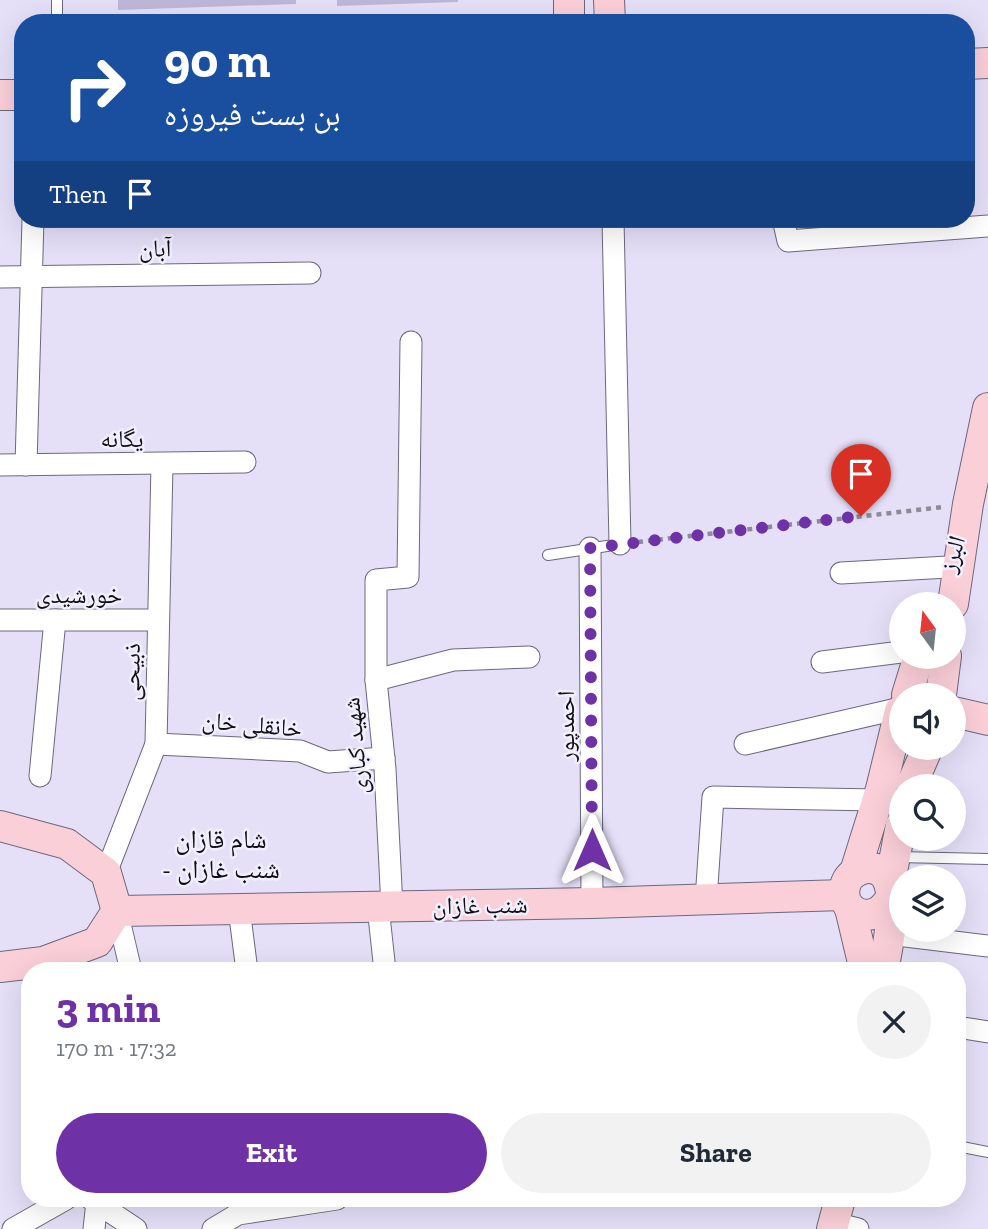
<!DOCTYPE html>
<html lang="en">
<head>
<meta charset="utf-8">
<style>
  body { margin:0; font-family:"Zilla Slab","Noto Naskh Arabic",serif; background:#f2f2f3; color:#1f2937; height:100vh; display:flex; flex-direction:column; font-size:26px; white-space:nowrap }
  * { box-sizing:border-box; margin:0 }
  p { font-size:23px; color:#747a83 }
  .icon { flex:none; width:38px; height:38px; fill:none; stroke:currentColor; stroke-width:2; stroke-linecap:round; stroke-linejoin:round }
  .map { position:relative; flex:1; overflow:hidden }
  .panel { position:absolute; left:21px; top:962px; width:945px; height:245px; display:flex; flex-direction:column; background:#fff; border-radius:28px; box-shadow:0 7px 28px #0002 }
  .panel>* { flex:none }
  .top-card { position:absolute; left:14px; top:14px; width:961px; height:214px; border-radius:28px; box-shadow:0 7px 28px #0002; background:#1a4fa0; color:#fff; overflow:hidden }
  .needle { width:46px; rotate:345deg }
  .fabs { position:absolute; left:889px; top:592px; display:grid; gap:14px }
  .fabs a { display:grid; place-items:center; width:77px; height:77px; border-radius:50%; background:#fff; box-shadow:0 7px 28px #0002; font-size:35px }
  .pin { position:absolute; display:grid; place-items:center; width:60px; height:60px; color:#fff; margin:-72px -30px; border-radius:50% 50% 50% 0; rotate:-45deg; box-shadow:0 0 7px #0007 }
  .pin .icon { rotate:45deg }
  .me { position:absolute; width:77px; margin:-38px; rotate:0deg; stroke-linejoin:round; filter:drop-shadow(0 0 5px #0008) }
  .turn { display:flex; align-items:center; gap:24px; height:147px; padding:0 35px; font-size:32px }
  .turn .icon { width:91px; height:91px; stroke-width:2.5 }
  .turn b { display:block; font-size:49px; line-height:60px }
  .then { display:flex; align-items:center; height:66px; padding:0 35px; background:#0003; gap:14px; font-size:26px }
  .round { display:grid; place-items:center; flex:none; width:74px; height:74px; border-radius:37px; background:#f2f2f3 }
  .summary { display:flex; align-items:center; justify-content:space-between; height:119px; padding:0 35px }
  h1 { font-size:42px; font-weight:700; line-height:52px; color:#6f31a6 }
  .action { display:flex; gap:14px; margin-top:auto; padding:14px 35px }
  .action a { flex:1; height:80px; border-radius:42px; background:#6f31a6; color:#fff; font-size:28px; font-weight:700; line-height:80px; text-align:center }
  .action a+a { background:#f2f2f3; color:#1f2937 }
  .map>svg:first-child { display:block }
</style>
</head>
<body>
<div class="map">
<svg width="988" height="1229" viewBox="0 0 988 1229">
  <rect width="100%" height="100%" fill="#e5e0f8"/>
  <g fill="#bfb7d8">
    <polygon points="118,0 296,0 296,4 118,10"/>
    <polygon points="337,0 458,0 458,2 337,6"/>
  </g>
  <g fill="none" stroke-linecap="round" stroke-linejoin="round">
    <g stroke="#6c687c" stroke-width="12">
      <g id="lane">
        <polyline points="57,23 57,0"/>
        <polyline points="548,555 620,544"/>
        <polyline points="897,857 988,859"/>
        <polyline points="957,1146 988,1152"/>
      </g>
    </g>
    <g stroke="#6c687c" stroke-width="23">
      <g id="street">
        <polyline points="613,219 620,544"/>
        <polyline points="783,219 788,241 988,226"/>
        <polyline points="0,277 310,273"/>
        <polyline points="0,465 245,462"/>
        <polyline points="26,465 33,219"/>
        <polyline points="590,548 592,903"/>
        <polyline points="841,573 948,567"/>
        <polyline points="0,620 158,620"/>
        <polyline points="822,662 901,652"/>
        <polyline points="376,680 453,660 529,657"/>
        <polyline points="156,744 300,751 328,762 384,758"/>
        <polyline points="745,744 901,708"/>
        <polyline points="40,776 55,620"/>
        <polyline points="106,873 156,744 162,464"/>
        <polyline points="706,900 713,797 878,800"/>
        <polyline points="378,907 385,971"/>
        <polyline points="392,907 385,769 376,680 376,580 408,577 411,342"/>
        <polyline points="239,909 247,971"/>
        <polyline points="117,911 131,971"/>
        <polyline points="889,934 988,946"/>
        <polyline points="957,1027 988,1032"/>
        <polyline points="91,1199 136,1229"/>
        <polyline points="834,1223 858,1229"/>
        <polyline points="13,1229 66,1199"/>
        <polyline points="94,1229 97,1202"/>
        <polyline points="213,1229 238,1214 337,1199"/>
      </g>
    </g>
    <g stroke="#6c687c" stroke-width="32">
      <g id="secondary">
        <polyline points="569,0 569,23"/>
        <polyline points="609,0 610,23"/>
        <polyline points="966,64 988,63"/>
        <polyline points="0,95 23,95"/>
        <polyline points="953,604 968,504 988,408"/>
        <polyline points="907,695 919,656"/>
        <polyline points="941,695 946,656"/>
        <polyline points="954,712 988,720"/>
        <polyline points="911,786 928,747"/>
        <polyline points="0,826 67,844 106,873 117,911 97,942 43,962 0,967"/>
        <polyline points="855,872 881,789 900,711"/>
        <polyline points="890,882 901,825"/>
        <polyline points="850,908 865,971"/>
        <polyline points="117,911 592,903 844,895"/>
        <path d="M883,971c4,-23 25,-106 -16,-103 -9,1 -18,7 -21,15 -11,28 29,49 46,12"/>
        <polyline points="832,1229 840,1199"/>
      </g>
    </g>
    <polyline stroke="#8e8a9b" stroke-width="4.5" stroke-dasharray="5 5" stroke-linecap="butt" points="638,542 943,507"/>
    <use href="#lane" stroke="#fff" stroke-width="10"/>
    <use href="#street" stroke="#fff" stroke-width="21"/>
    <use href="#secondary" stroke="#facfd8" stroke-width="30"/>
  </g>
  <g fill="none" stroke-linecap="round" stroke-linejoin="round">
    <polyline stroke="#6f31a6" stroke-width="12" stroke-dasharray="0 21.6" points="592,850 590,548 861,516"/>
  </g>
  <g text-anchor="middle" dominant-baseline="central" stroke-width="5" stroke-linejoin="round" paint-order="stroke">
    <g font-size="24" fill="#100e16" stroke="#f2effd">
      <text transform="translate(155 248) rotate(-1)">آبان</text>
      <text x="122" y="438">یگانه</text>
      <text transform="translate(952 554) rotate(-73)">البرز</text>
      <text x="79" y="594">خورشیدی</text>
      <text transform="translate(131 672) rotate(-89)">ذبیحی</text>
      <text transform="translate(252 724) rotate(5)">خانقلی خان</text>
      <text transform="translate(565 726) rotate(-90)">احمدپور</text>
      <text transform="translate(355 746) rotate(-95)">شهید کباری</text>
      <text transform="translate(480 905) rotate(-1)">شنب غازان</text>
    </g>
    <g font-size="26" fill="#100e16" stroke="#f2effd">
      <text x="221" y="839">شام قازان<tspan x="221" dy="30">- شنب غازان</tspan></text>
    </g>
  </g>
</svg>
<div class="fabs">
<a><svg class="needle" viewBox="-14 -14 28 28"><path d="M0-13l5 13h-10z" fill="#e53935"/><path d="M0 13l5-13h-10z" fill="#747a83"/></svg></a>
<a><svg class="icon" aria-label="sound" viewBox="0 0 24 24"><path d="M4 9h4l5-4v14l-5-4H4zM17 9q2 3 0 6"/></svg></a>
<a><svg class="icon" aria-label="search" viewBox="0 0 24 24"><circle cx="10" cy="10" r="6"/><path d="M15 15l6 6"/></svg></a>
<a><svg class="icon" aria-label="layers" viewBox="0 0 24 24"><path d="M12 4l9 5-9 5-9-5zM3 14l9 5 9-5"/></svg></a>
</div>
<div class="pin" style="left:861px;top:516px;background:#d93025"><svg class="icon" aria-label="arrive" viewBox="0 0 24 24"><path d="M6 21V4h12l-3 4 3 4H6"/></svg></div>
<svg class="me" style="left:592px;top:850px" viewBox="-20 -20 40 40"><path d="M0-17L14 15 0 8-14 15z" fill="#6f31a6" stroke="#fff" stroke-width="4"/></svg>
<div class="top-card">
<div class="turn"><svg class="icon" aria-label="right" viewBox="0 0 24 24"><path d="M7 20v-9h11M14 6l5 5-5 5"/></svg><div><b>90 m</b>بن بست فیروزه</div></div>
<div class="then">Then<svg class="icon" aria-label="arrive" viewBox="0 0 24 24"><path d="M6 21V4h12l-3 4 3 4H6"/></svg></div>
</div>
<section class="panel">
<div class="summary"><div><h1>3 min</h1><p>170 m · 17:32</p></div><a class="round"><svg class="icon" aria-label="close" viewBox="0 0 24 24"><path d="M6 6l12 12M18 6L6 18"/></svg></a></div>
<div class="action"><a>Exit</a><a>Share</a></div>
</section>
</div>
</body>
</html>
